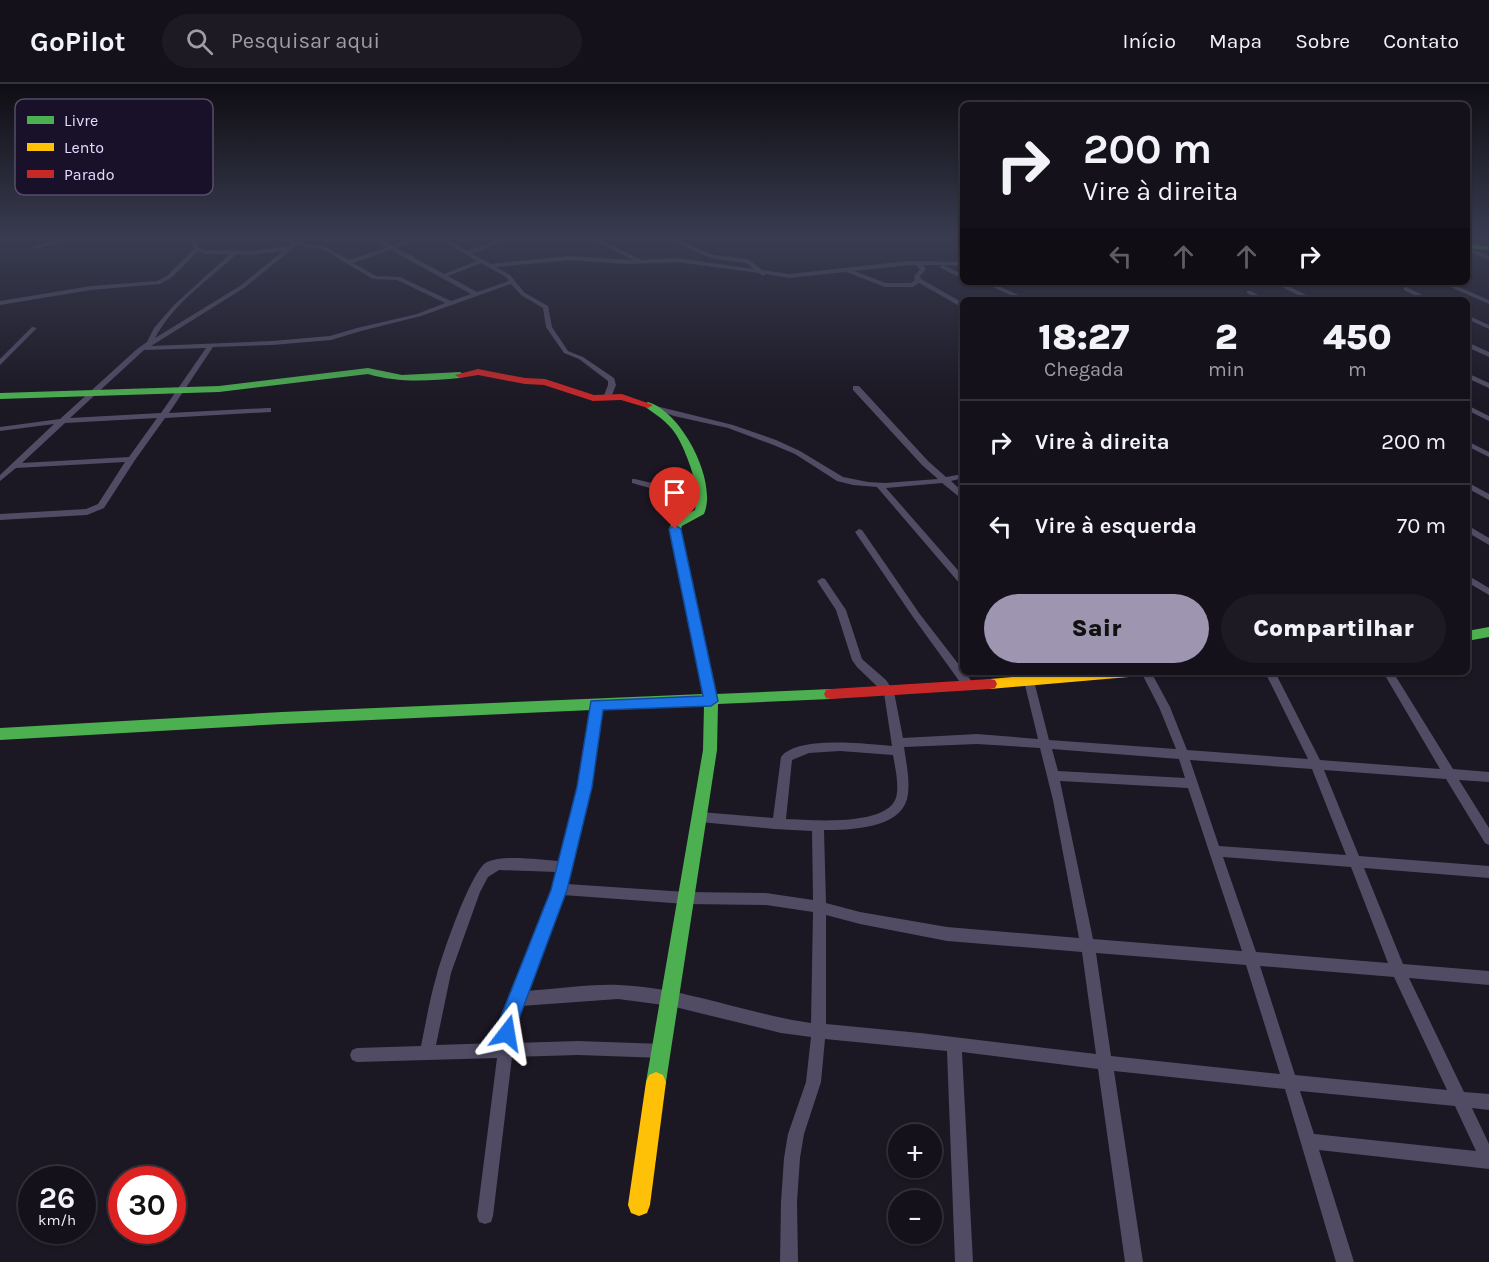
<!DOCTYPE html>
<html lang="pt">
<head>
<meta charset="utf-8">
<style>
  body { margin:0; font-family:Karla,sans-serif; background:#1d1a23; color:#f1f3f6; height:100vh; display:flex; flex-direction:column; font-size:22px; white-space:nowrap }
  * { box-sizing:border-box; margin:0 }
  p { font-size:20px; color:#9d9da2 }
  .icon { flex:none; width:33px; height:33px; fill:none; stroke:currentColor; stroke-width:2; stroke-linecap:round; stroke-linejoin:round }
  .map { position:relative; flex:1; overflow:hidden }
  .panel { position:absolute; left:960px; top:213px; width:510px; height:378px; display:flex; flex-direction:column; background:#14111a; border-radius:9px; box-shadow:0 2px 4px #0004,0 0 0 2px #333139 }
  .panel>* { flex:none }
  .top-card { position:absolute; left:960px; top:18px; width:510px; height:183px; border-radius:9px; box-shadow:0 2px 4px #0004,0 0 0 2px #333139; background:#14111a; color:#f1f3f6; overflow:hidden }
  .fabs { position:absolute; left:888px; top:1040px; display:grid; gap:12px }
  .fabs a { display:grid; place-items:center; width:54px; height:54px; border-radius:50%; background:#14111a; box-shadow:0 2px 4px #0004,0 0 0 2px #333139; font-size:30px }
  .speed { position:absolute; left:18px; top:1082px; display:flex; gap:12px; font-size:30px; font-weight:700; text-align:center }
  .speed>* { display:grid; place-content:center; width:78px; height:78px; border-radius:50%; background:#14111a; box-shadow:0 2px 4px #0004,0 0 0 2px #333139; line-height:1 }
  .speed small { font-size:15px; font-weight:400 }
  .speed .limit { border:9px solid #d22; background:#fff; color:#111 }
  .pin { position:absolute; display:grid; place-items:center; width:51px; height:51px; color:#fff; margin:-62px -26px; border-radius:50% 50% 50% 0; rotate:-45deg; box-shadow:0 0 6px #0007 }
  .pin .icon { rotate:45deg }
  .me { position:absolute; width:66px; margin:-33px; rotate:14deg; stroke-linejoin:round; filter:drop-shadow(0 0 4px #0008) }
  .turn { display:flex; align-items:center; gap:21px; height:126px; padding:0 24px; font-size:27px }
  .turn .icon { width:78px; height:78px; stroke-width:2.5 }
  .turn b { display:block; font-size:42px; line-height:51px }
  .lanes { display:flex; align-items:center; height:57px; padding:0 24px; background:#0003; justify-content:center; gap:30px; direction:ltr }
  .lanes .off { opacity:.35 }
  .eta { display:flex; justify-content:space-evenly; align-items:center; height:102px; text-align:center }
  .eta b { font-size:36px; font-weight:800; line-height:42px }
  .action { display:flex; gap:12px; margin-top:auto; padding:12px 24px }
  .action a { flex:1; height:69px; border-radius:36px; background:#9e96b1; color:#111; font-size:24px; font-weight:800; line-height:69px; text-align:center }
  .action a+a { background:#1d1a23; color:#f1f3f6 }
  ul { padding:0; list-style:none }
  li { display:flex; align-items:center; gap:18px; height:84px; padding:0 24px; border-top:2px solid #333139 }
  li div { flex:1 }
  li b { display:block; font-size:22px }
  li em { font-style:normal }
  header { display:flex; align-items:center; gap:36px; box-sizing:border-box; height:84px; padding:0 30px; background:#14111a; border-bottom:2px solid #333139 }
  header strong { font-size:28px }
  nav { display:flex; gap:33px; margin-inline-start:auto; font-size:21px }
  .search { width:420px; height:54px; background:#1d1a23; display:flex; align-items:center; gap:15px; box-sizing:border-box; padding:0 21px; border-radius:33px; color:#9d9da2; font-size:22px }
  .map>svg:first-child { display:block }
</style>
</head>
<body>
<header>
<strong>GoPilot</strong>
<div class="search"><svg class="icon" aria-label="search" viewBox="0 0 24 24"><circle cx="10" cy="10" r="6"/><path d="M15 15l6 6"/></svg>Pesquisar aqui</div>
<nav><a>Início</a><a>Mapa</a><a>Sobre</a><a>Contato</a></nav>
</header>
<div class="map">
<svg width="1489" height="1178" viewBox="0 0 1489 1178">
  <rect width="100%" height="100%" fill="#1b1723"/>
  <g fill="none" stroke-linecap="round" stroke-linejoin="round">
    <g fill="#514c64" fill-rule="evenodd">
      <polygon points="62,155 74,155 35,165 32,163"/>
      <path d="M189,155h6l4,9 6,2 46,1 36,-5 4,-3 -15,-4h26l-2,3 28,6 21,12 38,-13 -13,-8h7l11,7 19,-7h9l-23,9 47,26 33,-13 -38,-22h7l21,12 33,-12h9l-37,15 19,10 78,-8 64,4 -27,-14 -19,-7h9l14,5 31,16 36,-2 77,11 -8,-6 -36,-5 -31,-14 -21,-5 25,3 30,13 35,4 14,11 27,4 120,-13 54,1v4l-19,-1 19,10v4l-22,-11 -1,-1 2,-2h-19l3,4 -6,7 1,3 42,24v5l-44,-25 -6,4h-28l-39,-15 -57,6 -23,-4 -3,2 -4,-3 -82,-11 -50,2 -58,-4 -73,7 14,8 15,18 23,13 4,21 16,24 15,6 31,21 2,7 -6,15 -7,-2 5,-13v-4l-29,-22 -15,-6 -18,-26 -3,-19 -22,-13 -10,-11 -90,32 -60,15 -30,9 -59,5 -59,2 -44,66 99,-5h3v4l-106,6 -30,42 -31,48 -17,7 -87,5v-6l86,-5 12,-5 27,-42 -109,6 -16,13v-6l54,-51 -54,7v-4l60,-8 77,-70 10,-7 7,-14 20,-23 56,-51h-26l-6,-3 -27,27 -11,6 -69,6 -91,15v-4l91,-15 66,-5 10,-5 27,-27zM297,161l27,5 49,29 24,1 48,23 -28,11 -60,14 -27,8 -58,5 -121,5 93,-58zM391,166l80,44 -20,7 -51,-24 -24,-1 -23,-13zM283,167l-43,35 -85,52c18,-34 53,-58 82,-84l14,1zM481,179l25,14 3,4 -32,11 -29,-16zM909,181h7l4,4 -6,7 1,4 -4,3h-25l-32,-12zM206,264l-45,65 -91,5 74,-68zM157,334l-28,39 -107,6 43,-40z"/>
      <polygon points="1467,163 1489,172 1489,176 1467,167"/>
      <polygon points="981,198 989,198 1030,216 1022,216"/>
      <polygon points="1272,198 1280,198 1316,216 1308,216"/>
      <polygon points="1439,198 1447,198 1489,216 1489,220"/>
      <polygon points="1406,203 1431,215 1432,216 1424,216 1404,206 1404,204"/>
      <polygon points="1247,207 1251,207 1267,216 1259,216 1247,209"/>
      <polygon points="1467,231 1489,241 1489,245 1467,235"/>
      <polygon points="32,243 37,244 0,281 0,275"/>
      <polygon points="1467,258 1489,268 1489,273 1467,263"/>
      <polygon points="1467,289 1489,299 1489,304 1467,294"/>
      <polygon points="853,302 859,302 928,377 946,393 963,390 963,394 951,397 963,408 963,416 942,399 886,404 963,492 963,501 960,500 877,403 853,401 837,397 795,370 771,360 728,344 674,332 652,324 656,322 733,341 776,356 800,367 843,393 868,398 885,399 938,395 922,381 853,306"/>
      <polygon points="1467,321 1489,332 1489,337 1467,326"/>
      <polygon points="1467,357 1489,368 1489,373 1467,362"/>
      <polygon points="632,395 635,395 664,402 703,406 707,409 703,412 664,408 632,399"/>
      <polygon points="1467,398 1489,410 1489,416 1467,404"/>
      <polygon points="1467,441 1489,454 1489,461 1467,448"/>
      <polygon points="859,445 862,446 919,529 973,599 974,602 973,605 965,605 913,533 855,448"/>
      <polygon points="1467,491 1489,504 1489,511 1467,498"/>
      <path d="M822,494l3,1 21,31 16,49 24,21 8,12 9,46 74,-4 61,5 -14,-58 1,-3h8l1,3 15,59 127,9 -17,-42 -18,-35h10l19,35 17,43 121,9 -43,-87h10l45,88 120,9 -57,-97h10l60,97 36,3v10l-30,-2 30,48v17l-4,-2 -39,-64 -122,-9 35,86 130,10v12l-125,-10 39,96 86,7v14l-80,-7 55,114 25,2v16l-17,-2 17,36v25l-170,-19 35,112h-18l-51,-173 -171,-18 29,191h-18l-27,-193 -136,-17 11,210h-18l-8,-211 -122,-12 -4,43 -17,52 -4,24 -3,44 1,60h-18l1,-60 3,-44 4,-24 18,-52 5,-45 -30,-4 -110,-27 -53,-7 -97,7 -4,10 -3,27 64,-2 85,3 5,2 2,5 -2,5 -5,2 -85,-3 -66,2 -19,159 -2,6 -6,2 -6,-2 -2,-6 20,-158 -140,4 -5,-2 -2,-5 2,-5 5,-2 64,-2c5,-24 9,-49 16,-72 6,-21 34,-104 50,-112 18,-8 53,-2 73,-1l18,-74 14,-85h8l1,3 -11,82 -23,97 119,8 80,1 47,7 -1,-69 -38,-2 -74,-7 -4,-1 -2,-4 2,-4 4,-1 73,6 8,-61c16,-22 87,-13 111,-11l-8,-53 -27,-26 -5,-7 -16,-50 -19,-29zM977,660l63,4 13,52 26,138 -132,-11 -87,-15 -34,-9 -2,-73c26,0 75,-1 83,-31 4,-17 -1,-36 -3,-52zM1052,665l127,10 6,19 -127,-7zM840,667l53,4c2,12 8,37 1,47 -15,24 -84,18 -108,17l6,-59 17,-7zM1190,676l122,9 34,86 -127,-9zM1060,697l128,7 54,163 -149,-12zM1223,773l128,10 37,96 -132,-11zM499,786l58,2 -4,17 -50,127 -4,27 -63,2 15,-72 29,-81 8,-15zM563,811l123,9 80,1 47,7 -2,111c-64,-9 -128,-36 -193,-38 -29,-1 -62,4 -91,6zM826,831l34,9 87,17 135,11 14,102 -176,-21 -94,-9zM1096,869l150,12 34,109 -169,-18zM1260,882l134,11 53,113 -152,-15zM1300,1007l155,15 21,45 -162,-17z"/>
    </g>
    <g fill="#4caf50" fill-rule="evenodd">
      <polygon points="1467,160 1489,162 1489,166 1467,164"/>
      <path d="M368,284l34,7 58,-3 5,3 -5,3c-32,3 -62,5 -92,-4l-149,18 -219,7v-6l219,-7z"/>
      <path d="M648,318c34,10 70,80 56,112l-22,12 -1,3 35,165 115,-5 5,1 2,4 -2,4 -5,1 -113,5 -1,46 -51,332 -3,7 -7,3 -7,-3 -3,-7 57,-332 1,-45 -422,19 -282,16v-12l282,-16 421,-18 -34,-165 4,-8 22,-11c1,-6 3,-13 2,-19 -3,-17 -14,-49 -25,-62 -8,-10 -19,-16 -29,-24z"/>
      <polygon points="1489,543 1489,553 1467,557 1467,547"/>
    </g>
    <g fill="#ffc107" fill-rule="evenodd">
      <polygon points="1069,588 1136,588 1129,593 990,605 985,604 983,600 985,596 990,595"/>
      <polygon points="656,988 663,991 666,998 650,1121 647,1129 639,1132 631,1129 628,1121 646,998 649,991"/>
    </g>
    <g fill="#c62828" fill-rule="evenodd">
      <polygon points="478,285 525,294 545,295 594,311 622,310 653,321 648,324 621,316 593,317 544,301 525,300 478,291 460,294 455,291"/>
      <polygon points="990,595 995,596 997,600 995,604 990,605 831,615 826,614 824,610 826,606 831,605"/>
    </g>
  </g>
  <linearGradient id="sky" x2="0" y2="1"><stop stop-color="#0f0d13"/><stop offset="0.48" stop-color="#393c50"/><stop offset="1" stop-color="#393c50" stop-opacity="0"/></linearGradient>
  <rect width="1489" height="320" fill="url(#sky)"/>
  <polygon fill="#1a73e8" stroke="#114b97" stroke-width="1.5" points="675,441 681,445 718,617 711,622 603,626 592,703 567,806 520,932 514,956 507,959 501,956 498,949 501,932 551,806 577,703 591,617 703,612 669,445"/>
  <rect x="15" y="15" width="198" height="96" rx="9" fill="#191129" stroke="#564d69" stroke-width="1.5"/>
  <rect x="27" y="32" width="27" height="8" fill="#4caf50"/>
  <rect x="27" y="59" width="27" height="8" fill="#ffc107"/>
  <rect x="27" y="86" width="27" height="8" fill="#c62828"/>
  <g font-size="16" fill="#e4dafe">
    <text x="64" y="42">Livre</text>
    <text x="64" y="69">Lento</text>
    <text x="64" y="96">Parado</text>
  </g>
</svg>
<div class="fabs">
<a>+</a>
<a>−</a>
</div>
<div class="speed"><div>26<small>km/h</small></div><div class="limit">30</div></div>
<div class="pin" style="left:675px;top:445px;background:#d93025"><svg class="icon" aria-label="arrive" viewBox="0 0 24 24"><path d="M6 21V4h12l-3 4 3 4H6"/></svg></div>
<svg class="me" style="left:507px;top:949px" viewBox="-20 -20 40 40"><path d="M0-17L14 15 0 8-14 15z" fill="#1a73e8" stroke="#fff" stroke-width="4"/></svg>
<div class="top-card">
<div class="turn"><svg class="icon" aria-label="right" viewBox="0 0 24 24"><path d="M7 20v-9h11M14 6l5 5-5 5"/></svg><div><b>200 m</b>Vire à direita</div></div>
<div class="lanes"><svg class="icon off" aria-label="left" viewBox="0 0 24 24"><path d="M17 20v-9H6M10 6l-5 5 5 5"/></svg><svg class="icon off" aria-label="ahead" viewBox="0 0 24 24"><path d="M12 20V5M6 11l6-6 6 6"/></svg><svg class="icon off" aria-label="ahead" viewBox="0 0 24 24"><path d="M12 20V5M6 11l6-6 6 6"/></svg><svg class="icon" aria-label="right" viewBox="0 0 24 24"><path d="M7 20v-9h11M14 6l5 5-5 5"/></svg></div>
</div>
<section class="panel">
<div class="eta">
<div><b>18:27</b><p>Chegada</p></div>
<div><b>2</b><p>min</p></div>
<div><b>450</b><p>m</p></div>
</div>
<ul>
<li><svg class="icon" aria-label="right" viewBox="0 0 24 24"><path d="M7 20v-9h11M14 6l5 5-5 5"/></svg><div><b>Vire à direita</b></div><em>200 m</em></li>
<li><svg class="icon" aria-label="left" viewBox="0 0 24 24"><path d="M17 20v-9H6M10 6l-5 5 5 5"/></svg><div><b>Vire à esquerda</b></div><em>70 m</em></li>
</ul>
<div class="action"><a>Sair</a><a>Compartilhar</a></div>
</section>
</div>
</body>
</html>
